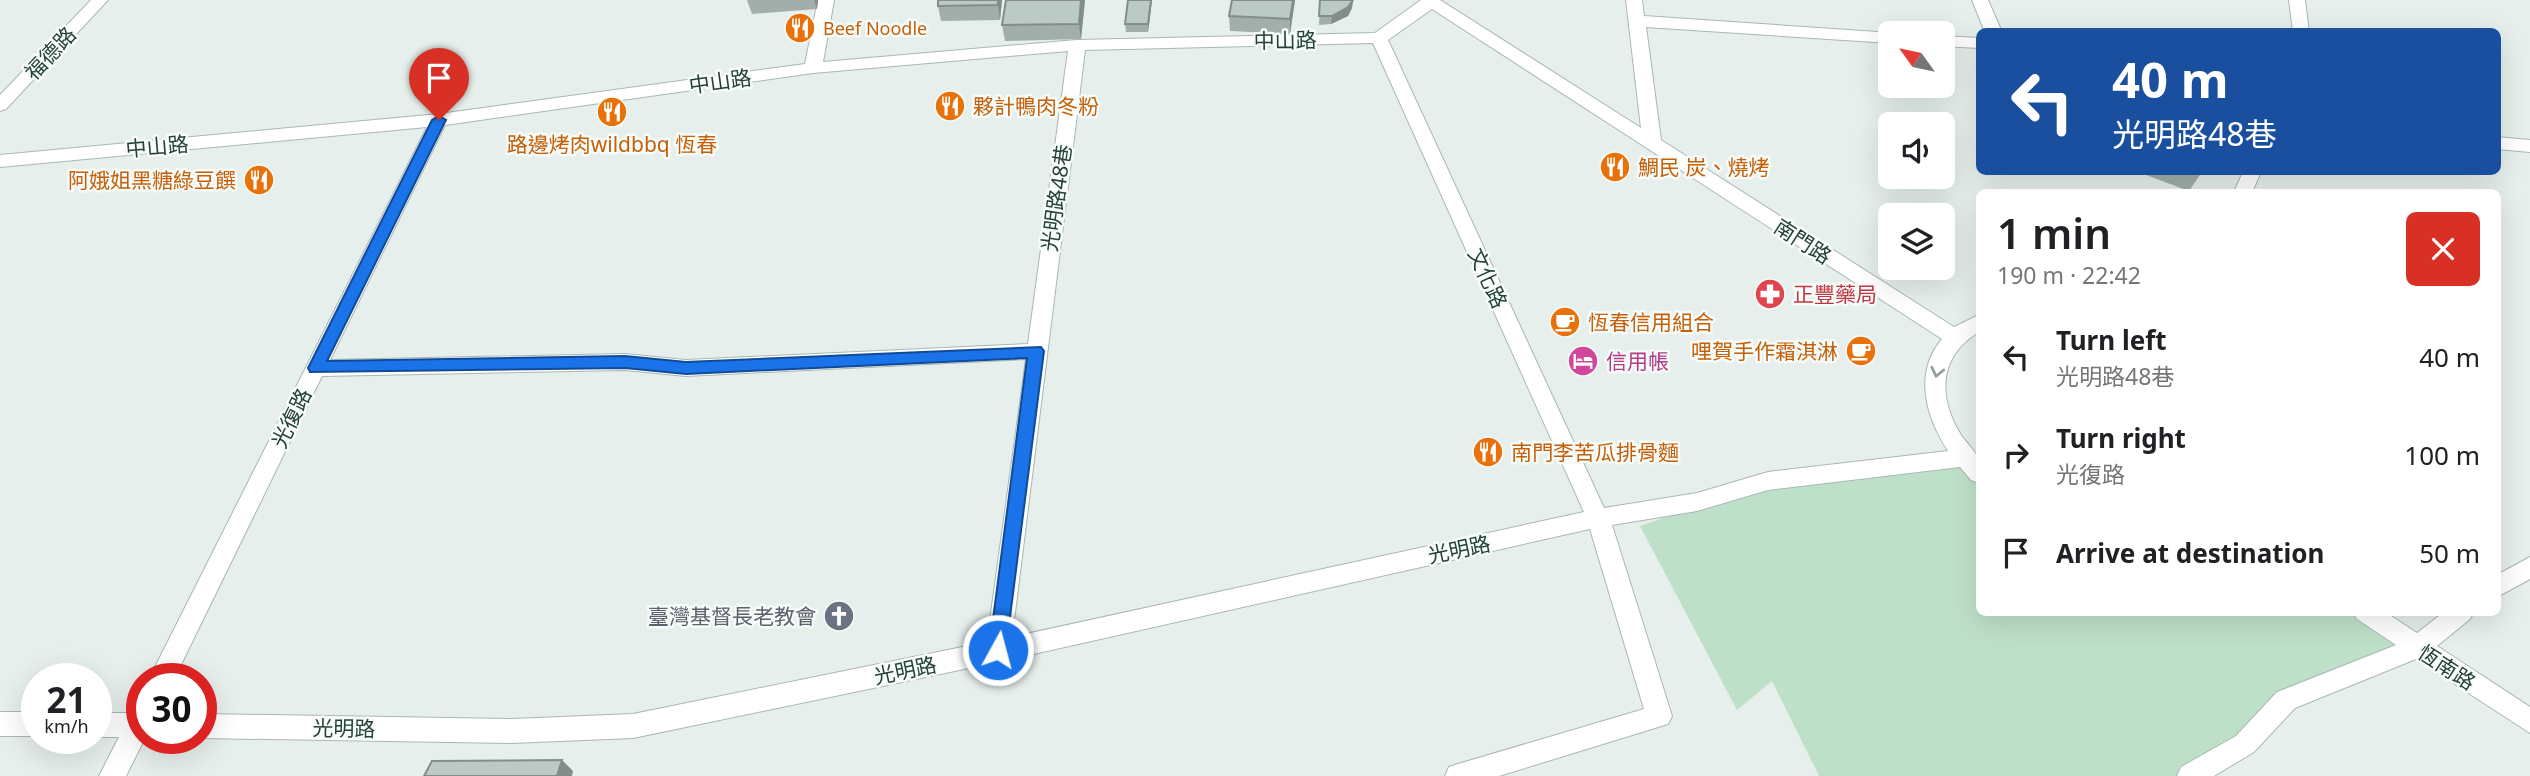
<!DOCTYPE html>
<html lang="en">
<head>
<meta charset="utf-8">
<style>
  body { margin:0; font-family:"Noto Sans","Noto Sans TC",sans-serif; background:#f6f6f6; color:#202124; height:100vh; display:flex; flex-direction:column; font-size:26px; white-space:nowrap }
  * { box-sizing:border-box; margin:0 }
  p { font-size:23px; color:#757577 }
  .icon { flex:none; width:38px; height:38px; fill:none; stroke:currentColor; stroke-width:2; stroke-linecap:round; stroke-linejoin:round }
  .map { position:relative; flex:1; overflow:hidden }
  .details { position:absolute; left:1976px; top:189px; width:525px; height:427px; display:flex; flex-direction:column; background:#fff; border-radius:10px; box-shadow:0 7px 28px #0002 }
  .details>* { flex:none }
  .hud { position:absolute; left:1976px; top:28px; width:525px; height:147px; border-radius:10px; box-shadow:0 7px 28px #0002; background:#1a4fa0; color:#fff; overflow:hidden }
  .needle { width:46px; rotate:303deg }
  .buttons { position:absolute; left:1878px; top:21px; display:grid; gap:14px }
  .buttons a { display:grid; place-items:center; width:77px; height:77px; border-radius:10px; background:#fff; box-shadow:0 7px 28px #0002; font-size:35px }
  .speed { position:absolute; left:21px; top:663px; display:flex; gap:14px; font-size:35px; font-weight:700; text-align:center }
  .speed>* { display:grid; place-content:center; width:91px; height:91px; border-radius:50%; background:#fff; box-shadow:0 7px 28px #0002; line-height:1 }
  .speed small { font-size:18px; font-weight:400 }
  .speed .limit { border:10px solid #d22; background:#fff; color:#111 }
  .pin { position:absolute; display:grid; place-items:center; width:60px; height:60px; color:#fff; margin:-72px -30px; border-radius:50% 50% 50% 0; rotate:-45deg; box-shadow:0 0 7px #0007 }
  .pin .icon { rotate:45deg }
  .me { position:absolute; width:77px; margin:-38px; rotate:7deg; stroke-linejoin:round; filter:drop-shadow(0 0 5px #0008) }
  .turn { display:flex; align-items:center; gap:24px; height:147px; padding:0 21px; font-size:32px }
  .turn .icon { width:91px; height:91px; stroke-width:2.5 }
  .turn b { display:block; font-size:49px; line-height:60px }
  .round { display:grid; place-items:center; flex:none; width:74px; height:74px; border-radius:10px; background:#f6f6f6 }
  .headline { display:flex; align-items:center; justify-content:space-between; height:119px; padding:0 21px }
  h1 { font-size:42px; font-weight:600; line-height:52px }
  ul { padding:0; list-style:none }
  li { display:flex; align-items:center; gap:21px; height:98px; padding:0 21px }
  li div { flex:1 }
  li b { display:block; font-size:26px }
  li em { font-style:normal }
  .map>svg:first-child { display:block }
</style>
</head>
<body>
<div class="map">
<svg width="2530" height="776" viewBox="0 0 2530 776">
  <rect width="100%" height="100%" fill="#e6efeb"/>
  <polygon fill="#bfe0c8" points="1977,461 1979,612 2362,613 2417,648 2286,700 2189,776 1819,776 1772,681 1737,710 1640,526 1719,498"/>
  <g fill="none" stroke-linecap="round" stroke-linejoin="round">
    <g stroke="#a8b8b2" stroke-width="2">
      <g id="minor">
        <polygon points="91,0 108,0 6,109 0,111 0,95"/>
        <path d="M818,0h16l-11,62 254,-22 298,-7 46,-33h19l201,128 -15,-128h16l2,16 248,17 -2,10 -244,-16 15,113 293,187 25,-12v17c-40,24 -42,64 -18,103 5,7 16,18 18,26 2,6 0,15 0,22l-8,-3 -11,-13 -192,23 -71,21 -85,14 60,191 -4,8 -169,52h-54l4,-9 9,-3 186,-55 -54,-180 -592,133 -365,76 -121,5 -311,-5v-24l311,5 121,-5 354,-72 39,-283 -340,17 -61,-6 -303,6 -148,303h-25l278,-552 -427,40v-12l439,-41 366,-50zM1432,9l510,330c-29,34 -16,78 6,112l-180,21 -71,21 -93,15 -216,-468zM1373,43l211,469 -572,125 73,-587zM1068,51l-40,293 -342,16 -61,-6 -295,6 115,-235 368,-52z"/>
        <polygon points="1972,0 1988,0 2002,32 1985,32"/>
        <polygon points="2289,0 2305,0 2309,32 2293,32"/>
        <polygon points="1942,36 1979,38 1979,48 1942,46"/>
        <polygon points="2497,137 2530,140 2530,152 2497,149"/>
        <polygon points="2243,172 2261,172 2252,192 2234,192"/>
        <polygon points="2530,557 2530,579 2497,597 2497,575"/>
        <polygon points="2353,612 2385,612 2417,633 2444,612 2474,612 2470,619 2437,646 2530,707 2530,733 2416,659 2295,708 2254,752 2214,776 2177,776 2181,767 2236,736 2277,692 2396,645 2357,619"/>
        <polygon points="142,706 142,738 145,738 126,776 99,776 119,737 96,737 96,713 131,713"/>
        <rect x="0" y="712" width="37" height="24"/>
      </g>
    </g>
    <use href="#minor" fill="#fff" fill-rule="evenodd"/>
  </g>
  <g fill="#a1aea9">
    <polygon points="747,0 818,0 817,9 752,14"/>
    <polygon points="938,0 1002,0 1000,20 941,21 938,6"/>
    <polygon points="1006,0 1085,0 1081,39 1005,41 1002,25"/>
    <polygon points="1152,0 1148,32 1126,32 1125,24"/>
    <polygon points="1232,0 1295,0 1290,34 1230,31 1229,16"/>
    <polygon points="1320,0 1353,0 1352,8 1348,16 1331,24 1319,25"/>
    <polygon points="2138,172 2202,172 2189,191"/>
  </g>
  <g fill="#838d89">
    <polygon points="814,0 818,0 817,9"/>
    <polygon points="998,0 1002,0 1000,20 998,5"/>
    <polygon points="1081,0 1085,0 1081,39 1079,24"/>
    <polygon points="1151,0 1152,0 1148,32 1148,24"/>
    <polygon points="1293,0 1295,0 1290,34 1290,19"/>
    <polygon points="1353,0 1352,8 1348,16 1331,24 1332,16"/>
    <polygon points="562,760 573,771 572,776 557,776"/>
  </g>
  <g fill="#bbcac4" stroke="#838d89" stroke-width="2">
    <polygon points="938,0 998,0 998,5 938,6"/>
    <polygon points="1006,0 1081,0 1079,24 1002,25"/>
    <polygon points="1128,0 1151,0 1148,24 1125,24"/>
    <polygon points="1232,0 1293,0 1290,19 1229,16"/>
    <polygon points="1320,0 1353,0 1348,7 1332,16 1319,16"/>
    <polygon points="562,760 557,776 424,776 432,761"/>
  </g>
  <defs><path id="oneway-chevron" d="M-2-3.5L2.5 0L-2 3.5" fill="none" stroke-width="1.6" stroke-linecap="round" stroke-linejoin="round" transform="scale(1.75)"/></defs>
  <use stroke="#92a09c" href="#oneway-chevron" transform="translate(1937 372) rotate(103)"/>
  <polygon fill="#1a73e8" stroke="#114b97" stroke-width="2" points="439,116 446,120 327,361 625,356 686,362 1041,347 1044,351 1005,656 998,659 992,656 989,650 1027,358 686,374 625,368 310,372 308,368 432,120"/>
  <defs>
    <g id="restaurant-disc" transform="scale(1.575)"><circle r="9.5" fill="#e8710a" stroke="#f7fbf9"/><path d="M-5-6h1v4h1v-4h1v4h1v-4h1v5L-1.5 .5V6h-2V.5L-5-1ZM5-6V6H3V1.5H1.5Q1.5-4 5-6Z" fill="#fff"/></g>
    <g id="pharmacy-disc" transform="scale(1.575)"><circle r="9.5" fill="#e0444e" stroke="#f7fbf9"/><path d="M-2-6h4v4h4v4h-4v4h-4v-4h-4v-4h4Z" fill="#fff"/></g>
    <g id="cafe-disc" transform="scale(1.575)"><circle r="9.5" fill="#e8710a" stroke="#f7fbf9"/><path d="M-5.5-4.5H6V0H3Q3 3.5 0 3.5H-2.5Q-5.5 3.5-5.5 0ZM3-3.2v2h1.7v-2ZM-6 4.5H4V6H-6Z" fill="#fff"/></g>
    <g id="hotel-disc" transform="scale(1.575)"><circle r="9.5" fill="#d1479c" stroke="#f7fbf9"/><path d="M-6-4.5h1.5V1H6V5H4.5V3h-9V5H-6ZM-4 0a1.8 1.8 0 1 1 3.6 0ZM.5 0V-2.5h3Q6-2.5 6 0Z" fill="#fff"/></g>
    <g id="church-disc" transform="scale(1.575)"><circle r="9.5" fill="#6b7280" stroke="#f7fbf9"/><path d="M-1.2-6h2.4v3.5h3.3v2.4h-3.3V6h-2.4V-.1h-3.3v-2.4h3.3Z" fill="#fff"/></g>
  </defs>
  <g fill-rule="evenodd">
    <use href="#restaurant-disc" x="800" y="28"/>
    <use href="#restaurant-disc" x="950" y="106"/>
    <use href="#restaurant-disc" x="612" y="112"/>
    <use href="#restaurant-disc" x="1615" y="167"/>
    <use href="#restaurant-disc" x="259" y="180"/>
    <use href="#pharmacy-disc" x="1770" y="294"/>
    <use href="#cafe-disc" x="1565" y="322"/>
    <use href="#cafe-disc" x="1861" y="351"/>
    <use href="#hotel-disc" x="1583" y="361"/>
    <use href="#restaurant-disc" x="1488" y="452"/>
    <use href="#church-disc" x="839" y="616"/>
  </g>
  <g text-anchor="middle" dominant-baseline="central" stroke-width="5" stroke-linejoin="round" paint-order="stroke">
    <g font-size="18" fill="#c56008" stroke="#f7fbf9" text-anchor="start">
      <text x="823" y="28">Beef Noodle</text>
    </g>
    <g font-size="21" fill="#24423a" stroke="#f7fbf9">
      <text transform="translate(1285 40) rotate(-1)">中山路</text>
      <text transform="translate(50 53) rotate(-47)">福德路</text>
      <text transform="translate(720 81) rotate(-8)">中山路</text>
      <text transform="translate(157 146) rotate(-5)">中山路</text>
      <text transform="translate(1056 198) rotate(-82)">光明路48巷</text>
      <text transform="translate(1803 241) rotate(33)">南門路</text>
      <text transform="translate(1488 278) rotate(65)">文化路</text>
      <text transform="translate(291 418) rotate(-64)">光復路</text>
      <text transform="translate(1459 549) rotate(-12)">光明路</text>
      <text transform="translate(2447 667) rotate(33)">恆南路</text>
      <text transform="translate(905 670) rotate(-12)">光明路</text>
      <text transform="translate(344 728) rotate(1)">光明路</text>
    </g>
    <g font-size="21" fill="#c56008" stroke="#f7fbf9" text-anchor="start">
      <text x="973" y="106">夥計鴨肉冬粉</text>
      <text x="612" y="144" text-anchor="middle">路邊烤肉wildbbq 恆春</text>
      <text x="1638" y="167">鯛民 炭、燒烤</text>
      <text x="236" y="180" text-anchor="end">阿娥姐黑糖綠豆饌</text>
      <text x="1588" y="322">恆春信用組合</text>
      <text x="1838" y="351" text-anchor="end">哩賀手作霜淇淋</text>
      <text x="1511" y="452">南門李苦瓜排骨麵</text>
    </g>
    <g font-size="21" fill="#be3a42" stroke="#f7fbf9" text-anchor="start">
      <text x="1793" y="294">正豐藥局</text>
    </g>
    <g font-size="21" fill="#b23c85" stroke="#f7fbf9" text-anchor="start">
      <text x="1606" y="361">信用帳</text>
    </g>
    <g font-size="21" fill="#5b616d" stroke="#f7fbf9" text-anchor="end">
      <text x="816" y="616">臺灣基督長老教會</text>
    </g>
  </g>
</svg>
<div class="buttons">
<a><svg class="needle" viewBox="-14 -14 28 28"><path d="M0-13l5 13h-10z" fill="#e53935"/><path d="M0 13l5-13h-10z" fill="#757577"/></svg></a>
<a><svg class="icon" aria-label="sound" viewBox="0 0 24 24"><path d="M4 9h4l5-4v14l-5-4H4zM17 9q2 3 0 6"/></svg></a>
<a><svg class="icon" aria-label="layers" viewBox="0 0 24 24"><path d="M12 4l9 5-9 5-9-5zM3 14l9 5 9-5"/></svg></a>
</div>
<div class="speed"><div>21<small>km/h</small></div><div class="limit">30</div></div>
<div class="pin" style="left:439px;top:120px;background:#d93025"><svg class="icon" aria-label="arrive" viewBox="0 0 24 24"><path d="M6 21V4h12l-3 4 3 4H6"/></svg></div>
<svg class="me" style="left:998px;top:650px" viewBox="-20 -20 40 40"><circle r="17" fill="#1a73e8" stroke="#fff" stroke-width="3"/><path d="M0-11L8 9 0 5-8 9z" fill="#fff"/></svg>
<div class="hud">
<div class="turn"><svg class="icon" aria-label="left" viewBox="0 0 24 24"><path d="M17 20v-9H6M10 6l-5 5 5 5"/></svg><div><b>40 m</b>光明路48巷</div></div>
</div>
<section class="details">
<div class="headline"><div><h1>1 min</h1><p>190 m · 22:42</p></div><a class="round" style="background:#d93025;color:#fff"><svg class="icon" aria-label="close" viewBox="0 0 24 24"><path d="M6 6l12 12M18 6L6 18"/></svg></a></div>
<ul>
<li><svg class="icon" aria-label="left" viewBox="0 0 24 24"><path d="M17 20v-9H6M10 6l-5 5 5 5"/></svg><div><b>Turn left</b><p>光明路48巷</p></div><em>40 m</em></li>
<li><svg class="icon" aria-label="right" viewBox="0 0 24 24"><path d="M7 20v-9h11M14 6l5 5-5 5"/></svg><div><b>Turn right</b><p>光復路</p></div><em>100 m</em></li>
<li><svg class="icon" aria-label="arrive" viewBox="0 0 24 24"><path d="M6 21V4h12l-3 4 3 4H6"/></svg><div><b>Arrive at destination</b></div><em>50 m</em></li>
</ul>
</section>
</div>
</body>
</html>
